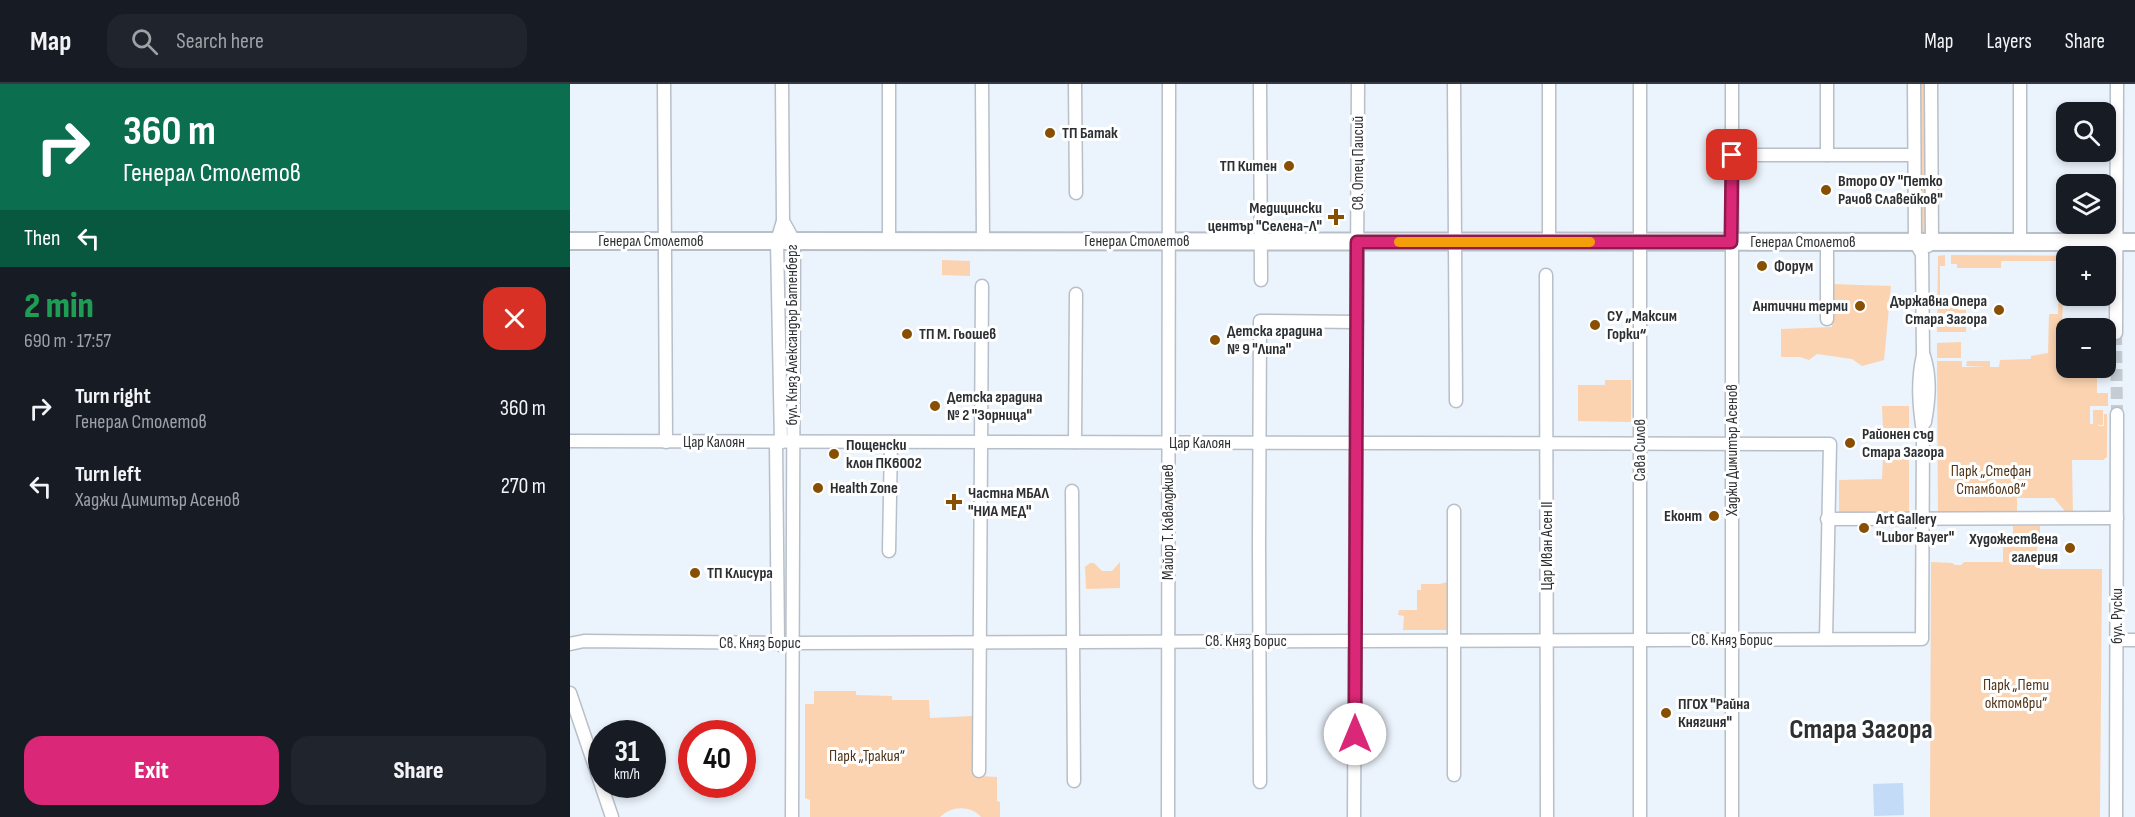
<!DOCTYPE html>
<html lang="en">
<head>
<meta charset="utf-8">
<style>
  body { margin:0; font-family:"Sofia Sans Condensed",sans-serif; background:#20242c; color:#f1f3f6; height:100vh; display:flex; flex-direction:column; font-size:22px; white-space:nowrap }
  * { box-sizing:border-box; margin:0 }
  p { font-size:20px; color:#9ea1a6 }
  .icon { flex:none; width:33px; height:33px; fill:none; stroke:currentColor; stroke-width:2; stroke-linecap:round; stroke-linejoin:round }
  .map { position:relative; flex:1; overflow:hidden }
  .side { display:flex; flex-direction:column; background:#171b24; width:570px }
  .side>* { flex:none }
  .banner { background:#0b6e4f; color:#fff; overflow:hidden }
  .controls { position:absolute; left:1486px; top:18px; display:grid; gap:12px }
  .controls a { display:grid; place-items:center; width:60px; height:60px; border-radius:12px; background:#171b24; box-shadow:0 3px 9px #0003; font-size:30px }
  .speed { position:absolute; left:18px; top:636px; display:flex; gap:12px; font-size:30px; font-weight:700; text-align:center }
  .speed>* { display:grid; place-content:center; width:78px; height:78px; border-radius:50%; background:#171b24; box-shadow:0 3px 9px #0003; line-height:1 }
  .speed small { font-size:15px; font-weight:400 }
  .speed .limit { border:9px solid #d22; background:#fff; color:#111 }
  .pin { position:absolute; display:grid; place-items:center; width:51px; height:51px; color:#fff; margin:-26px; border-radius:12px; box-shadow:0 3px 9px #0006 }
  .me { position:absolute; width:66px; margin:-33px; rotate:0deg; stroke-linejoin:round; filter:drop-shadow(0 0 4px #0008) }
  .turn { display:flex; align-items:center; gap:21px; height:126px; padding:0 24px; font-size:27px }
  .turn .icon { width:78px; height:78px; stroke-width:2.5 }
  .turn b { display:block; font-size:42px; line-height:51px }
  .then { display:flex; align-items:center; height:57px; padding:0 24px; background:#0003; gap:12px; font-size:22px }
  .round { display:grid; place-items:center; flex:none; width:63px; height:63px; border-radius:18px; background:#20242c }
  .summary { display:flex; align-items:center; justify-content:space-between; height:102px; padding:0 24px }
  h1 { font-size:36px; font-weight:800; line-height:45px; color:#1e9e55 }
  .primary-button { display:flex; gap:12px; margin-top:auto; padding:12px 24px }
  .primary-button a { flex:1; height:69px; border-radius:18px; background:#db2777; color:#fff; font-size:24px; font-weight:800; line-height:69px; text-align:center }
  .primary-button a+a { background:#20242c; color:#f1f3f6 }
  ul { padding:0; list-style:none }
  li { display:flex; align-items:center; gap:18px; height:78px; padding:0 24px }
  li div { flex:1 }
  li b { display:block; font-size:22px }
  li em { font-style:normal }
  header { display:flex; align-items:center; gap:36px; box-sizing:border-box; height:84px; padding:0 30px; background:#171b24; border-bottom:2px solid #363941 }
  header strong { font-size:28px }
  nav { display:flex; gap:33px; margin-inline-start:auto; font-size:21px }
  .search { width:420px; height:54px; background:#20242c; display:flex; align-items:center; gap:15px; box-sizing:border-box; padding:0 21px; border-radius:18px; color:#9ea1a6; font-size:22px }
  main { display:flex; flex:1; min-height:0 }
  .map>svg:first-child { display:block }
</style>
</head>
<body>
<header>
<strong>Map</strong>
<div class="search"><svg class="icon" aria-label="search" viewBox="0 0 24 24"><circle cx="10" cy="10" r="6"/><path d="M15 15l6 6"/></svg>Search here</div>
<nav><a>Map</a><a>Layers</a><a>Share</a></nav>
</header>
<main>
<section class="side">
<div class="banner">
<div class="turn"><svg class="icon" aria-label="right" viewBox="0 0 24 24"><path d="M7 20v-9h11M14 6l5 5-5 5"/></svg><div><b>360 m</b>Генерал Столетов</div></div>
<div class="then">Then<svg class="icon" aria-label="left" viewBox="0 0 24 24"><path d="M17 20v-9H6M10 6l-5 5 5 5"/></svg></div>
</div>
<div class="summary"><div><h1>2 min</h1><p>690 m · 17:57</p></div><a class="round" style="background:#d93025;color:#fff"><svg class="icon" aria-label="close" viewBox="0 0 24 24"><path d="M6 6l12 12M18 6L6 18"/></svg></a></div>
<ul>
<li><svg class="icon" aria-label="right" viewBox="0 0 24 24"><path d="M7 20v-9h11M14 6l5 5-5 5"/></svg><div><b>Turn right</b><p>Генерал Столетов</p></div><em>360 m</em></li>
<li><svg class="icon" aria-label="left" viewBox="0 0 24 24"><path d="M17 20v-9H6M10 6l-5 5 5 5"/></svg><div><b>Turn left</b><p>Хаджи Димитър Асенов</p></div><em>270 m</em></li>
</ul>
<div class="primary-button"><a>Exit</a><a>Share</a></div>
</section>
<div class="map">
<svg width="1565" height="733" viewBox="0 0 1565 733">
  <rect width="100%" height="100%" fill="#ebf3fc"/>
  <g fill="#fbd3b0">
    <polygon points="1344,0 1361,0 1362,158 1345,158"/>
    <polygon points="1375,171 1375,182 1370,182 1370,212 1388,213 1388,226 1396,226 1396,248 1367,248 1368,172"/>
    <polygon points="1381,171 1534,172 1497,172 1494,173 1494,181 1489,181 1489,177 1431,177 1431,184 1387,184 1387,180 1381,180"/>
    <polygon points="372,176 400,177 400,192 372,191"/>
    <polygon points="1489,191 1494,191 1491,266 1494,268 1497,264 1497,284 1527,284 1527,309 1538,309 1538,322 1520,322 1520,340 1524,340 1523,339 1523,326 1533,326 1533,341 1529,341 1527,339 1529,342 1534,342 1534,330 1537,330 1537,373 1533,376 1502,376 1503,432 1499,432 1484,414 1447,414 1447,428 1376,428 1374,430 1368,430 1367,277 1392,277 1392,283 1417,283 1396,282 1397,277 1420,277 1420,283 1429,283 1430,276 1461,275 1461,272 1478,269 1479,230 1488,230"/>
    <polygon points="1262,200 1321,202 1314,276 1292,282 1282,275 1247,270 1239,276 1230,273 1211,273 1211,245 1262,243"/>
    <polygon points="1391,258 1391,274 1367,274 1367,259"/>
    <polygon points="1035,296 1061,296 1061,338 1008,337 1008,301 1035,301"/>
    <polygon points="1312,322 1339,322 1339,345 1313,345"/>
    <polygon points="1313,373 1339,373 1339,427 1269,428 1269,396 1312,395"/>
    <polygon points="1443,442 1470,442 1470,451 1467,452 1467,476 1469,476 1470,485 1532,485 1530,733 1360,733 1361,478 1382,479 1385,481 1391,481 1394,478 1433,478 1433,461 1443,461"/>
    <polygon points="550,478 550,504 516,505 515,483 520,479 524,479 532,487 542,487"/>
    <polygon points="877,498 877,546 833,546 834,532 828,531 829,526 847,526 847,506 851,506 851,500 870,500"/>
    <path d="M244,607h42v4l36,1v4h37l1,18 43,-2v57l7,1v2l17,1v24l3,1v15h-19c-11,-12 -30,-11 -41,0h-130v-17l-5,-2v-94h9z"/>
  </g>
  <polygon fill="#c4dbf7" points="1333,699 1334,731 1304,732 1303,700"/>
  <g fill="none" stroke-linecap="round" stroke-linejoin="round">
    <polyline stroke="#c5ccd4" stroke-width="12" stroke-dasharray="12 6" stroke-linecap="butt" points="1546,249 1547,330"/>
    <g stroke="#b8bfc8" stroke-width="15">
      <g id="minor">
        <polyline points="94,0 96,358"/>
        <polyline points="212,0 213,137 207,157 211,358 206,361 208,559 213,562"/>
        <polyline points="412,0 413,157"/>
        <polyline points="505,0 506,109"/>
        <polyline points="690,0 691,196"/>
        <polyline points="884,0 886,317"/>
        <polyline points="1162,0 1162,733"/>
        <polyline points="1162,71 1344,71"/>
        <polyline points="1257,71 1257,0"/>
        <polyline points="213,137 224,157 222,733"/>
        <polyline points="319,157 319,0"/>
        <polyline points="979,158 979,0"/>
        <polyline points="1257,158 1257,235"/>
        <polyline points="1450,158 1450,0"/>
        <polyline points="1358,162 1362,158 1361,0"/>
        <polyline points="976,191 977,733"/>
        <polyline points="1546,249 1547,0"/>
        <path d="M1354,272c7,22 5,44 1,66"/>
        <polyline points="0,357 1260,360 1256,555"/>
        <polyline points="505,358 506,210"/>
        <polyline points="502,407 504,697"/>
        <polyline points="884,427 884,691"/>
        <polyline points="1257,435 1547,434"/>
        <polyline points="319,467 321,358"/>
        <polyline points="1547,556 1565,556"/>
        <path d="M0,560l14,-3 209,2 1129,-4 1,-207c-4,-26 -6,-51 0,-77l-1,-101 -7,-12 -1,-158"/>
        <polyline points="0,609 42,733"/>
        <polyline points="409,687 412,202"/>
        <polyline points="690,698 689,461 690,237 787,238"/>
        <polyline points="598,733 599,0"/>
        <polyline points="784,733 788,0"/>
        <polyline points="1070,733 1070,0"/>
        <polyline points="1546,733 1547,330"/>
      </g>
    </g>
    <g stroke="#b8bfc8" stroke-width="20">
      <polyline id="major" points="0,157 1565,158"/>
    </g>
    <use href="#minor" stroke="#fff" stroke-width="12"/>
    <use href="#major" stroke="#fff" stroke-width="16"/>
  </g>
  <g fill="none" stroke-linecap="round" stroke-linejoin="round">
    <g stroke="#8e194d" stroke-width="15">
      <polyline id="route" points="785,650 787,158 1161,158 1162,71"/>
    </g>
    <use href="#route" stroke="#db2777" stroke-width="10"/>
    <polyline stroke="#f59e0b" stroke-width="10" points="829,158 1020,158"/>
  </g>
  <g fill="#884f03" stroke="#fff" stroke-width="2">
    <circle cx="480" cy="49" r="6"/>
    <circle cx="719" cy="82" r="6"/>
    <circle cx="1256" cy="106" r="6"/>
    <path d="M763 124h6v6h6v6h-6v6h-6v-6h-6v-6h6z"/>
    <circle cx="1192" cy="182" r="6"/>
    <circle cx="1290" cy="222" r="6"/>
    <circle cx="1429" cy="226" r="6"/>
    <circle cx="1025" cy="241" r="6"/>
    <circle cx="337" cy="250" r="6"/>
    <circle cx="645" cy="256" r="6"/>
    <circle cx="365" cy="322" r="6"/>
    <circle cx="1280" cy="359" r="6"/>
    <circle cx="264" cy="370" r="6"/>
    <circle cx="248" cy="404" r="6"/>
    <path d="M381 409h6v6h6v6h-6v6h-6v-6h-6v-6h6z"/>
    <circle cx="1144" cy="432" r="6"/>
    <circle cx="1294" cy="444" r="6"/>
    <circle cx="1500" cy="464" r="6"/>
    <circle cx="125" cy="489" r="6"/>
    <circle cx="1096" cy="629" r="6"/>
  </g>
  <g text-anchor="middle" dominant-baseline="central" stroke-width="6" stroke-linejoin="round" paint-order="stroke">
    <g font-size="16" font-weight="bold" fill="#2d3033" stroke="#fff" text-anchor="start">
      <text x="492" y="49">ТП Батак</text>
      <text x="707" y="82" text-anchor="end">ТП Китен</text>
      <text x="1268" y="97">Второ ОУ "Петко<tspan x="1268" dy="18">Рачов Славейков"</tspan></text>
      <text x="752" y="124" text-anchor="end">Медицински<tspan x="752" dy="18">център "Селена-Л"</tspan></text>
      <text x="1204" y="182">Форум</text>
      <text x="1417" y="217" text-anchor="end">Държавна Опера<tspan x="1417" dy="18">Стара Загора</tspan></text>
      <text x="1278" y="222" text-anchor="end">Антични терми</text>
      <text x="1037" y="232">СУ „Максим<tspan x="1037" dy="18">Горки“</tspan></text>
      <text x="657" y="247">Детска градина<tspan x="657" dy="18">№ 9 "Липа"</tspan></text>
      <text x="349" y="250">ТП М. Гьошев</text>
      <text x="377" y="313">Детска градина<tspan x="377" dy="18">№ 2 "Зорница"</tspan></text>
      <text x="1292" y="350">Районен съд<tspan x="1292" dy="18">Стара Загора</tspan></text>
      <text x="276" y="361">Пощенски<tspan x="276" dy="18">клон ПК6002</tspan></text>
      <text x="260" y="404">Health Zone</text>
      <text x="398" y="409">Частна МБАЛ<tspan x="398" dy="18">"НИА МЕД"</tspan></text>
      <text x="1132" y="432" text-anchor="end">Еконт</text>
      <text x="1306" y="435">Art Gallery<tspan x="1306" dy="18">"Lubor Bayer"</tspan></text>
      <text x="1488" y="455" text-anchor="end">Художествена<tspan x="1488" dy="18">галерия</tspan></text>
      <text x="137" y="489">ТП Клисура</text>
      <text x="1108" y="620">ПГОХ "Райна<tspan x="1108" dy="18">Княгиня"</tspan></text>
    </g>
    <g font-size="16" fill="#2d3033" stroke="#fff">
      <text transform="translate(788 79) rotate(-90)">Св. Отец Паисий</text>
      <text x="81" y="157">Генерал Столетов</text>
      <text x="567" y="157">Генерал Столетов</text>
      <text x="1233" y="158">Генерал Столетов</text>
      <text transform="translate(222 251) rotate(-90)">бул. Княз Александър Батенберг</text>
      <text x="144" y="358">Цар Калоян</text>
      <text x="630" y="359">Цар Калоян</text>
      <text transform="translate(1070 366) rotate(-90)">Сава Силов</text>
      <text transform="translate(1162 366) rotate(-90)">Хаджи Димитър Асенов</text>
      <text transform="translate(598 438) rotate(-90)">Майор Т. Кавалджиев</text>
      <text transform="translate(977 462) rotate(-90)">Цар Иван Асен II</text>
      <text transform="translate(1547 532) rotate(-90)">бул. Руски</text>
      <text x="1162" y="556">Св. Княз Борис</text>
      <text x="676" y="557">Св. Княз Борис</text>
      <text x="190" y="559">Св. Княз Борис</text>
    </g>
    <g font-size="16" fill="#513519" stroke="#fff">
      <text x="1421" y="387">Парк „Стефан<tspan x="1421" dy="18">Стамболов“</tspan></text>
      <text x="1446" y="601">Парк „Пети<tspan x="1446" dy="18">октомври“</tspan></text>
      <text x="297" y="672">Парк „Тракия“</text>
    </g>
    <g font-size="28" font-weight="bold" fill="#2d3033" stroke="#fff">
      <text x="1291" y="645">Стара Загора</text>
    </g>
  </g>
</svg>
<div class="controls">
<a><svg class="icon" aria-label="search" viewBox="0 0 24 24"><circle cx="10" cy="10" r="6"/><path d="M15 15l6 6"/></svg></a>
<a><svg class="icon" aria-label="layers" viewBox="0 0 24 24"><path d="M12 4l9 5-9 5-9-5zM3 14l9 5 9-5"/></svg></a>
<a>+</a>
<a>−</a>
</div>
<div class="speed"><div>31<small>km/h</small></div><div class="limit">40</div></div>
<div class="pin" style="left:1162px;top:71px;background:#d93025"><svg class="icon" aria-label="arrive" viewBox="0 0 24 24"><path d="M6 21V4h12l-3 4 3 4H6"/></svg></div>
<svg class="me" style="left:785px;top:650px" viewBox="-20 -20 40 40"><circle r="19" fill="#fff"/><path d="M0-13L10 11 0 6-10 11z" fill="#db2777"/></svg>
</div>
</main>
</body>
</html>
